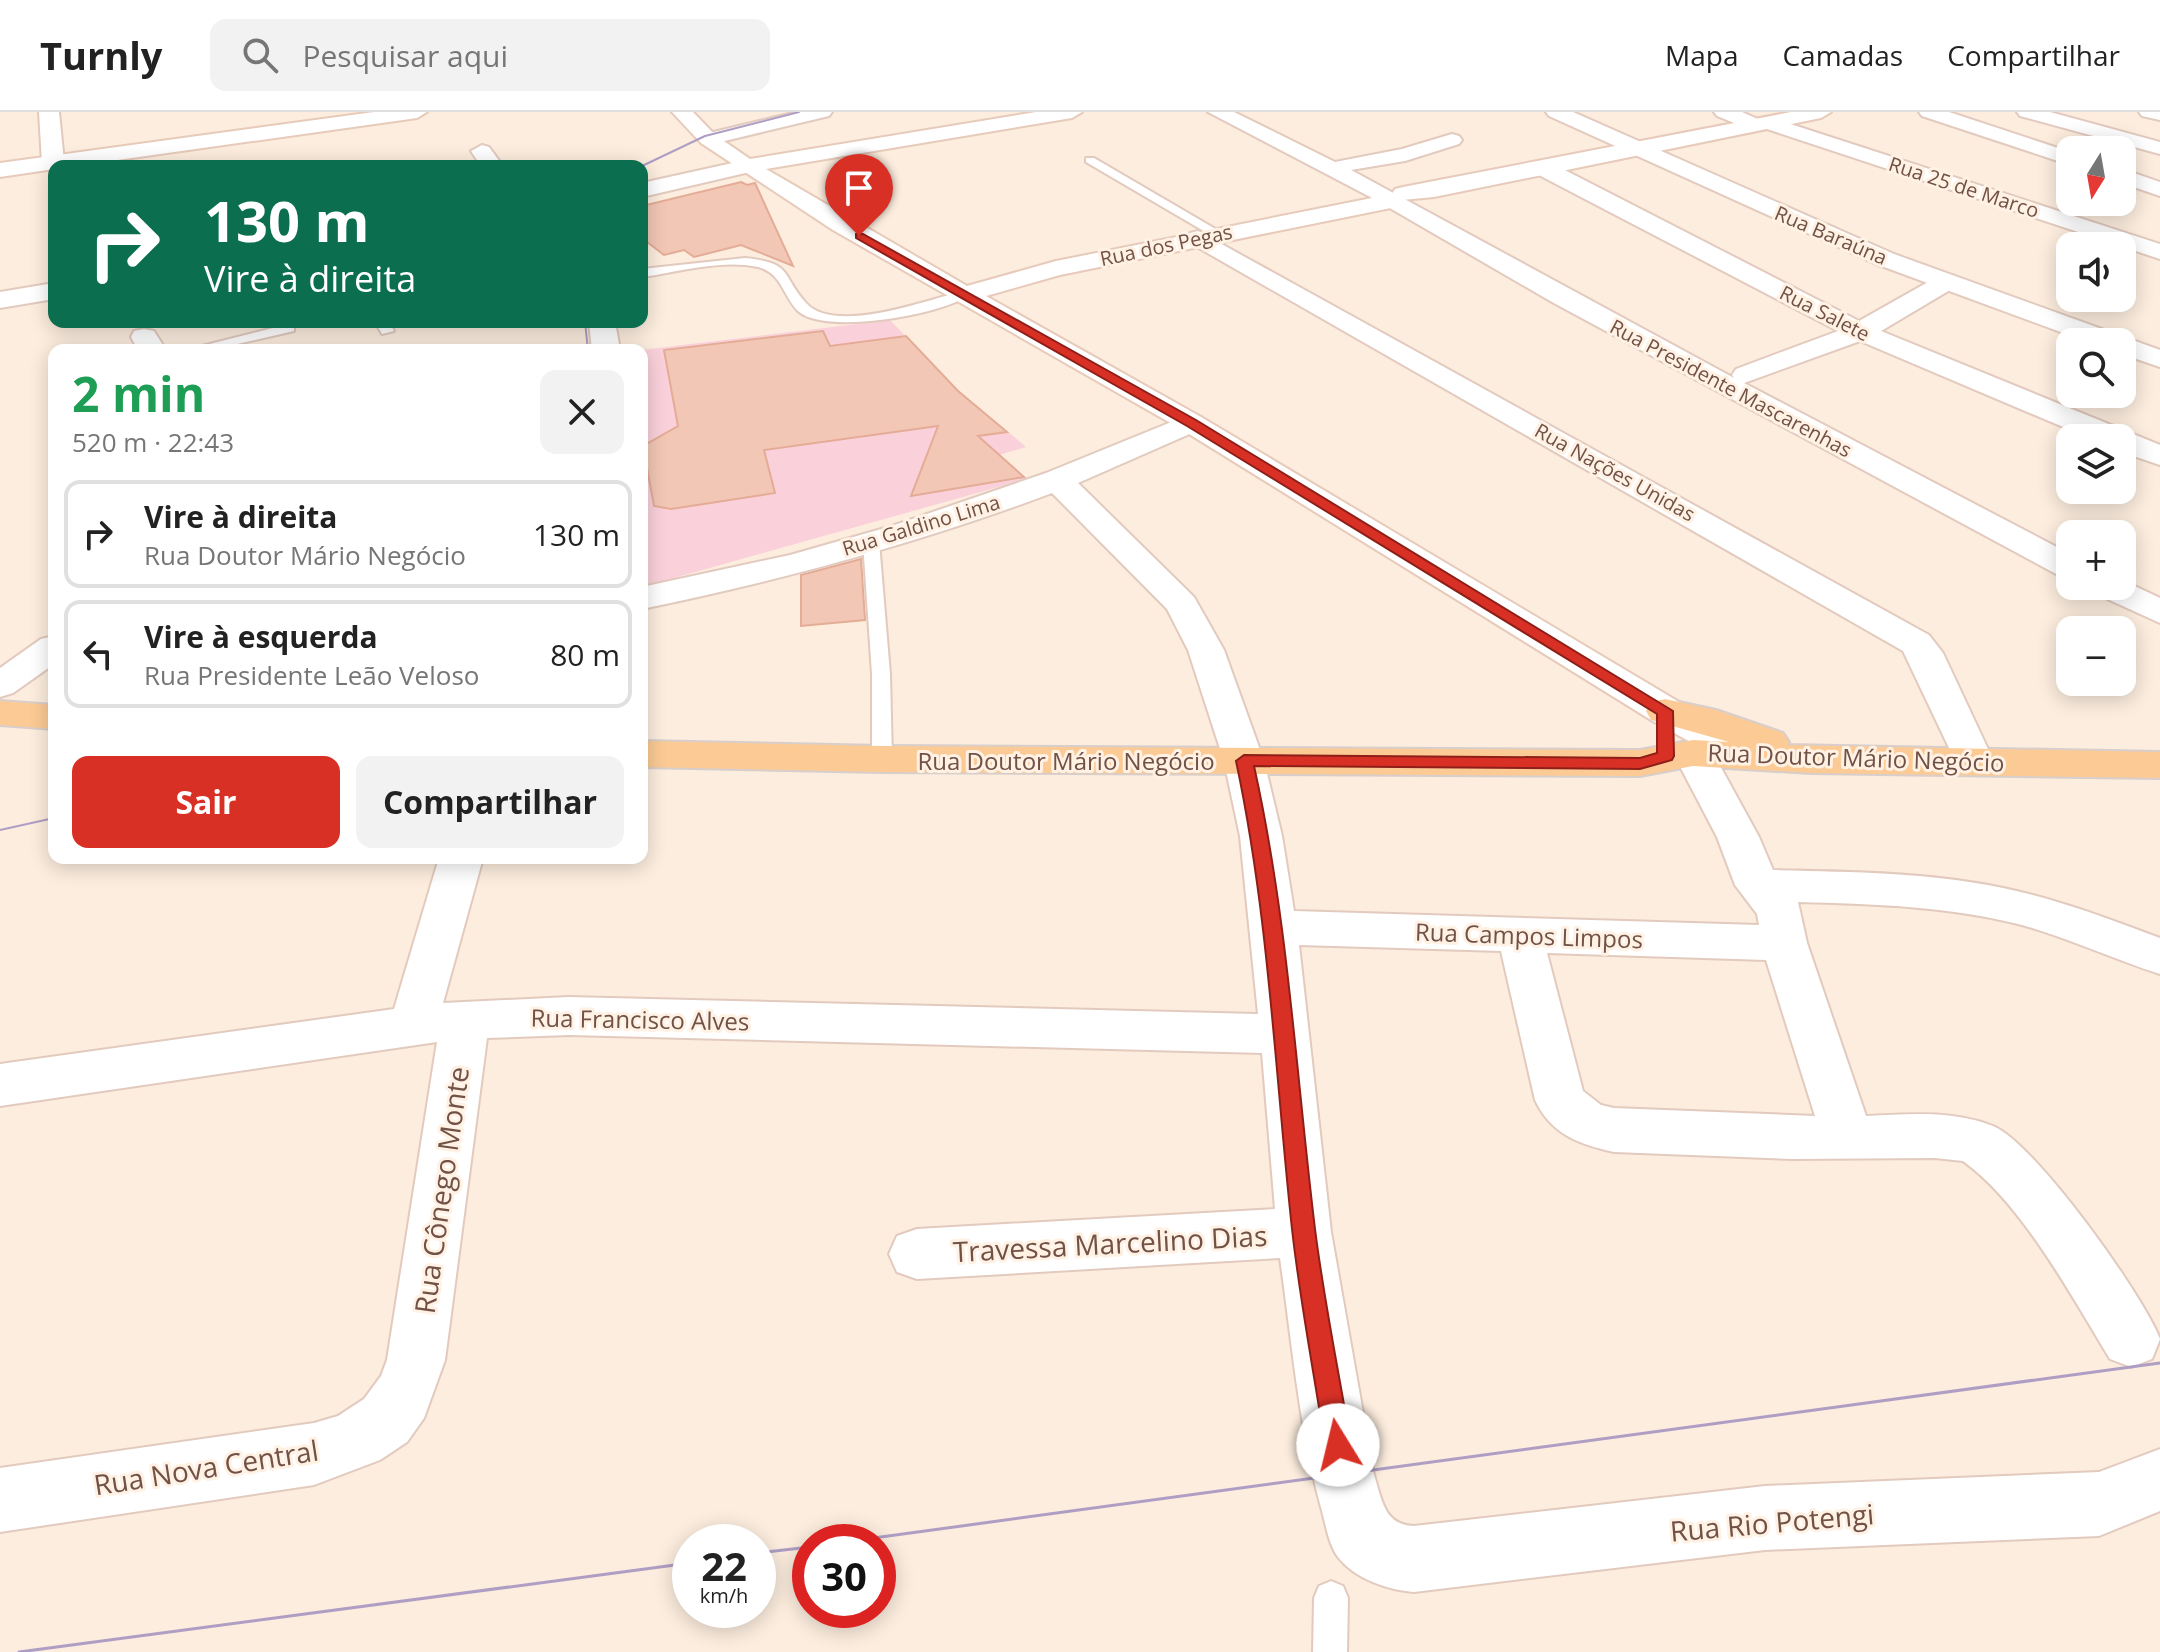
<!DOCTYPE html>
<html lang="pt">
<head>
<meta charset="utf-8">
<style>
  body { margin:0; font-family:"Open Sans",sans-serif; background:#f2f2f2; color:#222; height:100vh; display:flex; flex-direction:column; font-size:30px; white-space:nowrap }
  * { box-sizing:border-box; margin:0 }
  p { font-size:26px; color:#767676 }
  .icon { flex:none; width:44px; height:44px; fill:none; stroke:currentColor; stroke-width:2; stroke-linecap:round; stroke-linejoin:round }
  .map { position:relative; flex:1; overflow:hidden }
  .panel { position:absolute; left:48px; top:232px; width:600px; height:520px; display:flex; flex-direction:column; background:#fff; border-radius:16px; box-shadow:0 4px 20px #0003 }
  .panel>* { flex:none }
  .guide { position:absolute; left:48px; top:48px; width:600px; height:168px; border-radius:16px; box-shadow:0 4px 20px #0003; background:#0b6e4f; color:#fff; overflow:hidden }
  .needle { width:52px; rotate:191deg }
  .controls { position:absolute; left:2056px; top:24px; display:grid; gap:16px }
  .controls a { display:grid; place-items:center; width:80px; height:80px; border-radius:16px; background:#fff; box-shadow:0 4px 20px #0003; font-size:40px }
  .speed { position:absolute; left:672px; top:1412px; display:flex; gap:16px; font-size:40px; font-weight:700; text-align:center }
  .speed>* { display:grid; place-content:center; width:104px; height:104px; border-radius:50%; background:#fff; box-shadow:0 4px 20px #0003; line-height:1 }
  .speed small { font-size:20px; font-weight:400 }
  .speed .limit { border:12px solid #d22; background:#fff; color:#111 }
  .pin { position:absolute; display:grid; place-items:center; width:68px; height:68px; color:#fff; margin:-82px -34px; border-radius:50% 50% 50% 0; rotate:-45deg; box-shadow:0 0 8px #0007 }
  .pin .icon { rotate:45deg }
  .me { position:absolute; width:88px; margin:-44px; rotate:351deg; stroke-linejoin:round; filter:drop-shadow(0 0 6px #0008) }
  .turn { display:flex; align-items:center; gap:28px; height:168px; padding:0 24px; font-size:36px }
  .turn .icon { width:104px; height:104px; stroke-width:2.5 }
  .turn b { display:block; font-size:56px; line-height:68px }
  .round { display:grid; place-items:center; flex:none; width:84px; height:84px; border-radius:16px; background:#f2f2f2 }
  .head { display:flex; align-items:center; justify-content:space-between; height:136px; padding:0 24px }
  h1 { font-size:48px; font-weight:700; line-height:60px; color:#1e9e55 }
  .primary-button { display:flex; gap:16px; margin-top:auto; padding:16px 24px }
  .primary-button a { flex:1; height:92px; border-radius:16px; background:#d93025; color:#fff; font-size:32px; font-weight:700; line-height:92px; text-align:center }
  .primary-button a+a { background:#f2f2f2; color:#222 }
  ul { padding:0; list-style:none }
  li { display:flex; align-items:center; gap:24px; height:108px; margin:0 16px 12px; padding:0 8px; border:4px solid #e0e0e0; border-radius:16px }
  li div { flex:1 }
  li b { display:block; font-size:30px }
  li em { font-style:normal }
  header { display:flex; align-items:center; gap:48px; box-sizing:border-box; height:112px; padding:0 40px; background:#fff; border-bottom:2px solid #e0e0e0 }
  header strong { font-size:38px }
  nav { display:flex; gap:44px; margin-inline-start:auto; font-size:28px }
  .search { width:560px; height:72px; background:#f2f2f2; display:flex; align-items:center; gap:20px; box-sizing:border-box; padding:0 28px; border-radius:16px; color:#767676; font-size:30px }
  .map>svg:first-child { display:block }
</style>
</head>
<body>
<header>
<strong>Turnly</strong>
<div class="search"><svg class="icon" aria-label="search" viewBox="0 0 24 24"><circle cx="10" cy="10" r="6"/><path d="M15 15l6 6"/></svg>Pesquisar aqui</div>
<nav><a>Mapa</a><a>Camadas</a><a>Compartilhar</a></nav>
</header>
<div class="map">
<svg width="2160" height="1540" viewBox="0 0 2160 1540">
  <rect width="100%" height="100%" fill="#fcedde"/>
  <polygon fill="#fad1da" points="890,208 951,272 1026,335 999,343 1027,367 642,475 641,238"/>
  <g fill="#f2c7b6" stroke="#e4ac96" stroke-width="2">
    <polygon points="741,70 747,73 755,71 793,154 741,133 694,145 684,138 664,143 642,126 642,94"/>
    <polygon points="823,219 830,234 906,224 958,279 1007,320 978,324 1024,365 911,384 938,314 764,338 775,381 671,397 654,394 643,334 678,314 664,238"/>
    <polygon points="861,447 865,508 801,514 801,463"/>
  </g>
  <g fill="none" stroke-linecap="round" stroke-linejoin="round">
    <g stroke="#e2cabe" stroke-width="4">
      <g id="service">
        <polygon points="1086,46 1094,46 1224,122 1214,125 1086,50"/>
        <path d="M745,146c49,5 35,16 61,45 29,32 121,-3 157,-12l6,4c-25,19 -144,41 -171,16 -15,-15 -16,-38 -40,-44 -37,-8 -79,5 -116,10v-8z"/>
        <polygon points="375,210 389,210 394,219 382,222"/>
        <polygon points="289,212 294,213 294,219 211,238 186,238"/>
        <polygon points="871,425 879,430 890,562 892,647 882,654 872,647 872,562 863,430"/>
        <polygon points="1331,1469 1343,1474 1348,1486 1347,1540 1313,1540 1314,1486 1319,1474"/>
      </g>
    </g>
    <g stroke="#e2cabe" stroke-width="4">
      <g id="minor">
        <polygon points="39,0 59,0 64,50 53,56 42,50"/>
        <polygon points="797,0 832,0 829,4 708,33 698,27 701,23"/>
        <polygon points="1208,0 1234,0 1335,50 1402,37 1452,22 1459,24 1462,28 1459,32 1405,49 1351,58 1734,266 1732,263 1736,257 1838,219 1535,61 1532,56 1535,51 1551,51 1859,209 1937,165 1955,165 1959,170 1955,175 1881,219 2160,333 2160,353 2122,340 2122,326 2089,326 1860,229 1744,271 2070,442 2070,466 2058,463 1552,190 1388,95 1385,89 1376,88"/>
        <polygon points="1714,0 1742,0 1760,8 1775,7 2160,132 2160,147 1764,16 1749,17 1717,4"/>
        <polygon points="1919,0 1949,0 2070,40 2070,53 1922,4"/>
        <polygon points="2017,0 2050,0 2160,30 2160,42 2020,4"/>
        <polygon points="482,33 489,35 503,54 481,54 471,39"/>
        <polygon points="746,48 757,54 754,59 642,85 642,71"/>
        <polygon points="2122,57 2160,70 2160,84 2122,71"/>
        <polygon points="1198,119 1929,523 1943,541 1994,650 1988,659 1974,663 1960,659 1903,539 1190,131 1186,126 1190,121"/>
        <polygon points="54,171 54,187 0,196 0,180"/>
        <polygon points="589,210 615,210 620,238 592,238"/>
        <polygon points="144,217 154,219 166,238 138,238 131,225 134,219"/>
        <path d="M1191,302l10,3 5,6 -5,6 -123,54 116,114 30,53 40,111 18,75 12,75 465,14 -2,-11 -22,-29 -18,-48 -44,-84 6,-9 14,-4 14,4 6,9 46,84 14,33c77,2 155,2 230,18 54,11 106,31 157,50v36c-47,-15 -91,-36 -138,-49 -73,-19 -150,-21 -224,-23l9,41 59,173c43,-2 86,-6 127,10 42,17 150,169 167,213l-8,20 -21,8 -21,-8c-38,-62 -88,-156 -147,-198l-28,-3 -143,1 -178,-7c-36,-8 -63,-18 -79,-52l-34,-149 -202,-6 32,287 43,243c8,25 10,50 40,51l351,-40 334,-14 61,-23v62l-61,25 -334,14 -351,42c-26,-2 -59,-13 -76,-35 -9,-12 -12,-31 -16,-46 -23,-82 -30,-169 -42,-253l-363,21 -20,-7 -8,-18 8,-18 20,-7 358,-20 -13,-156 -693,-18 -82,3 -42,322 -21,58 -17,24 -27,18 -66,25 -314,47v-64l314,-45 24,-7 26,-17 17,-23 6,-16 50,-318 -437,64v-42l394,-55 45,-151h44l-40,145 126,-6 689,17 -18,-178 -16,-75 -36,-111 -21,-41 -115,-116c-133,50 -270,87 -410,116v-22l148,-32 102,-29 154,-53zM1547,841l219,7 49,156 -201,-8 -13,-3 -18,-14z"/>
        <polygon points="2122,468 2160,486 2160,511 2094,481 2089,474 2122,474"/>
        <polygon points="54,524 54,552 13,581 0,585 0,556 41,527"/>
      </g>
    </g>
    <g stroke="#e2cabe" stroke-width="4">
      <g id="tertiary">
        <polygon points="1546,0 1573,0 1894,142 2160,238 2160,255 2122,242 2122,230 2088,230 1876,152 1549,4"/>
        <polygon points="2139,0 2160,0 2160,8 2142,4"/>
      </g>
    </g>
    <g stroke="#e7caba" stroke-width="4">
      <g id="secondary">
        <polygon points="374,0 427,0 417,6 75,54 54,54 54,57 0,65 0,51"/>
        <polygon points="672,0 693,0 715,23 750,47 1036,0 1082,0 1072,6 766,57 967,174 1056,149 1392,82 1395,77 1403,75 1791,0 1831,0 1821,6 1434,85 1402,88 1399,94 1391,96 1060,163 986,184 1201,305 1679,590 1756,633 1762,642 1756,651 1742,655 1728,651 1651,608 1181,317 833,118 701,31"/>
      </g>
    </g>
    <g stroke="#d8cecb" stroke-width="4">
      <g id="primary">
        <polygon points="1665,587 1716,598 1783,621 1789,630 1787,633 2160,640 2160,666 1811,661 1693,654 1640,664 882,660 642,655 642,629 882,634 1640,638 1693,628 1729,630 1651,608 1646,599 1651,590"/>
        <polygon points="0,589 54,593 54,617 0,613"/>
      </g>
    </g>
    <use href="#service" fill="#fff" fill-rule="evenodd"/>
    <use href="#minor" fill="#fff" fill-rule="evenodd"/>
    <use href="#tertiary" fill="#fff" fill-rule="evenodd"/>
    <use href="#secondary" fill="#fff" fill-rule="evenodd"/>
    <use href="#primary" fill="#fccb95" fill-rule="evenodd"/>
    <g stroke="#af9ec4" stroke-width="2">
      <polyline points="642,54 705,24 799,0"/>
      <polyline points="585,210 588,238"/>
      <polyline points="0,718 54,706"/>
    </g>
    <g stroke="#af9ec4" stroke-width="3">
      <polyline points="844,1430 2160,1251"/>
      <polyline points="758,1441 810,1435"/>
      <polyline points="19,1540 690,1451"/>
    </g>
  </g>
  <path fill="#d93025" stroke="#8d1f18" stroke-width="2" d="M856,122h7l333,186 477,291 1,45 -2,4 -32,9 -386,-3c34,153 42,308 61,463 9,72 24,144 36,216l-4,9 -9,4 -9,-4 -4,-9c-11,-72 -25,-144 -33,-216 -17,-157 -23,-313 -56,-468l8,-6 396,3 17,-5v-39l-470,-288 -331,-188z"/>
  <g text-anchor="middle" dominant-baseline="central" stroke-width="6" stroke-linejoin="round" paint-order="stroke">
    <g font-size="20" fill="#725147" stroke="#fff2e4">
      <text transform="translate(1964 75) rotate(18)">Rua 25 de Marco</text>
      <text transform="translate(1831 123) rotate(23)">Rua Baraúna</text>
      <text transform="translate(1166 133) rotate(-12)">Rua dos Pegas</text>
      <text transform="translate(1825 201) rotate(27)">Rua Salete</text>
      <text transform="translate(1731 276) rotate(28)">Rua Presidente Mascarenhas</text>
      <text transform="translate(1615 360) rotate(29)">Rua Nações Unidas</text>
      <text transform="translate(921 413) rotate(-17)">Rua Galdino Lima</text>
    </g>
    <g font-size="24" fill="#725147" stroke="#fff2e4">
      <text transform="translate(1856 645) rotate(2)">Rua Doutor Mário Negócio</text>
      <text x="1066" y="648">Rua Doutor Mário Negócio</text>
      <text transform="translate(1529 823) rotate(2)">Rua Campos Limpos</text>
      <text transform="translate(640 907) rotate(1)">Rua Francisco Alves</text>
    </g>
    <g font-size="28" fill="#725147" stroke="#fff2e4">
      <text transform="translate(441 1078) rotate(-82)">Rua Cônego Monte</text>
      <text transform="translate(1110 1131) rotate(-3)">Travessa Marcelino Dias</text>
      <text transform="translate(206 1355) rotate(-9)">Rua Nova Central</text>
      <text transform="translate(1772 1410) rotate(-5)">Rua Rio Potengi</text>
    </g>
  </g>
</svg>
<div class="controls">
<a><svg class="needle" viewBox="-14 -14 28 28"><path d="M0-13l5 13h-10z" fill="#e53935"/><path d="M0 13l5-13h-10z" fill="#767676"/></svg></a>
<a><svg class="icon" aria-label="sound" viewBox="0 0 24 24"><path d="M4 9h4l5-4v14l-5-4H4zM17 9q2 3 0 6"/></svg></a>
<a><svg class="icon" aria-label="search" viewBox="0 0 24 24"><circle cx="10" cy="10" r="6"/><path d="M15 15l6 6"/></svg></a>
<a><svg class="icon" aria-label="layers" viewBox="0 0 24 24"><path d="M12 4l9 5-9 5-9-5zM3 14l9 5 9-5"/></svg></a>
<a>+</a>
<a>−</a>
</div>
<div class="speed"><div>22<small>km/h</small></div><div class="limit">30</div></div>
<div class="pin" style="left:859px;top:124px;background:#d93025"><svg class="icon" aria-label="arrive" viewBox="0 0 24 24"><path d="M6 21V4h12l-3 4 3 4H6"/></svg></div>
<svg class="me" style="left:1338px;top:1333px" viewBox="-20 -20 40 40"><circle r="19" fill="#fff"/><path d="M0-13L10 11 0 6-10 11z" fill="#d93025"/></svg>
<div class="guide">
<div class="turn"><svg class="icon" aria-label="right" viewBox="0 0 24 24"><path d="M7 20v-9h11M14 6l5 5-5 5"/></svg><div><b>130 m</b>Vire à direita</div></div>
</div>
<section class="panel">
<div class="head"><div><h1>2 min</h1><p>520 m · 22:43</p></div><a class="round"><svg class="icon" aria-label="close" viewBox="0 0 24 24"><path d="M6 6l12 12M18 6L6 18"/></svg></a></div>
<ul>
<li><svg class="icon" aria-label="right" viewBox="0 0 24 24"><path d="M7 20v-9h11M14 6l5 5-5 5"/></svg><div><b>Vire à direita</b><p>Rua Doutor Mário Negócio</p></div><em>130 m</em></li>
<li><svg class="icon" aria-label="left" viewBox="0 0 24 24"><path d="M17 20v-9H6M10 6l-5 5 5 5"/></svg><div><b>Vire à esquerda</b><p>Rua Presidente Leão Veloso</p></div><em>80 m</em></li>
</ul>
<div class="primary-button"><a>Sair</a><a>Compartilhar</a></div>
</section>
</div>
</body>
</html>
